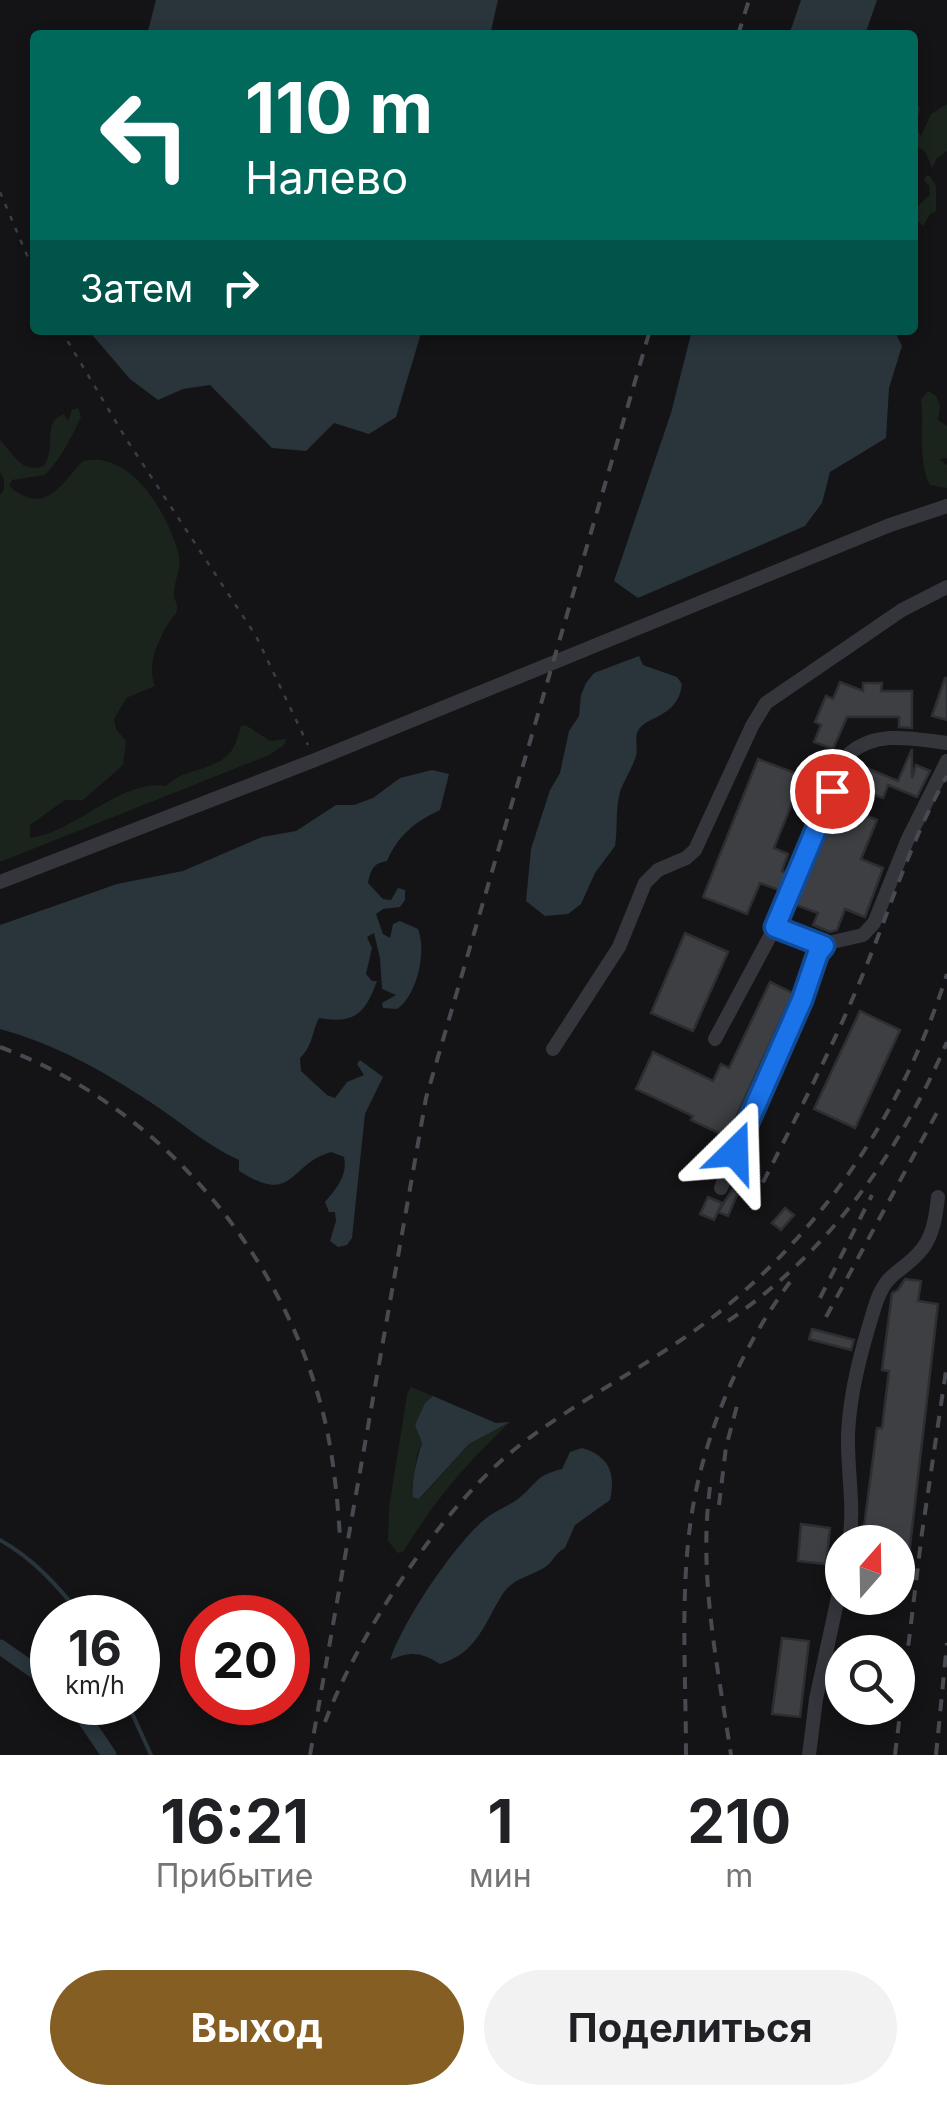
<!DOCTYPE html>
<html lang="ru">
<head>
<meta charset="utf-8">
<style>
  body { margin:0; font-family:Inter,sans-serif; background:#f2f2f2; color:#202124; height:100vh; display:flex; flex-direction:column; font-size:38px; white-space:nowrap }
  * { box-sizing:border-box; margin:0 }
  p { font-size:32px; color:#757577 }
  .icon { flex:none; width:55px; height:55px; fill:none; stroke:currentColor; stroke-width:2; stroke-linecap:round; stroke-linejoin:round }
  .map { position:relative; height:1755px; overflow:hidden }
  .side { display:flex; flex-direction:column; background:#fff; flex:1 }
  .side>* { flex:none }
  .guide { position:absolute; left:30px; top:30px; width:888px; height:305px; border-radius:10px; box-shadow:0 5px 15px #0003; background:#00695c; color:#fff; overflow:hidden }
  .needle { width:65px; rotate:20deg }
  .buttons { position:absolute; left:825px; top:1525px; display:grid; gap:20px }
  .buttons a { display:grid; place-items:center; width:90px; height:90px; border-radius:50%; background:#fff; box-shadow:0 5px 15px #0003; font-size:50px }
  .speed { position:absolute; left:30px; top:1595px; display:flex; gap:20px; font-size:50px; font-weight:700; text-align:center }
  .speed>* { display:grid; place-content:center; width:130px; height:130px; border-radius:50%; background:#fff; box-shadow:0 5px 15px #0003; line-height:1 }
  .speed small { font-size:25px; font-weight:400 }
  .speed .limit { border:15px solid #d22; background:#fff; color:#111 }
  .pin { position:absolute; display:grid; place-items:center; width:85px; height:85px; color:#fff; margin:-42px; border:5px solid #fff; border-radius:50%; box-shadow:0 2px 10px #0007 }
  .me { position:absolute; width:110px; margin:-55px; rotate:22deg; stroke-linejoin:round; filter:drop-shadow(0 0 8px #0008) }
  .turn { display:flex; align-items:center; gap:35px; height:210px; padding:0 50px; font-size:45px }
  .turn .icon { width:130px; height:130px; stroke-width:2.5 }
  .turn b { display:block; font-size:70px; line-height:85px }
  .then { display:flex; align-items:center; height:95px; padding:0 50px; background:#0003; gap:20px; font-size:38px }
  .eta { display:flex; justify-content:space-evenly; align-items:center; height:170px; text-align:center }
  .eta b { font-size:60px; font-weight:700; line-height:70px }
  .primary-button { display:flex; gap:20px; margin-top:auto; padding:20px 50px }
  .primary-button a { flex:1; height:115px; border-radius:60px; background:#845e23; color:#fff; font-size:40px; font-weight:700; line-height:115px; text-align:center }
  .primary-button a+a { background:#f2f2f2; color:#202124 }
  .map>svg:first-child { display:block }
</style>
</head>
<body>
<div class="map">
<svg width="947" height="1755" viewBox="0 0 947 1755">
  <rect width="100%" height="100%" fill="#141416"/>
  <g fill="#1b241c">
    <path d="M913,96l7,13 -5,18 6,9 10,-22 16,-10v47l-10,7 -5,10c-4,-11 -7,-21 -19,-22z"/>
    <polygon points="926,176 930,176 936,186 936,211 930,214 923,226 915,218 918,206 930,195 929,185 924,181"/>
    <path d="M928,391l8,5 4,10 -2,14 9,6v32l-8,1 8,6v23l-17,-3c-13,-25 -5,-58 -9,-86z"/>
    <path d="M78,408l3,9c-10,21 -19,40 -36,58l-33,5 -3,6c36,31 51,-1 74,-25 47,-11 82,49 94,87 7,21 -3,29 -3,46 -1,5 4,9 3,15 0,7 -5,7 -8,13 -10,18 -23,41 -14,64l-29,12 -12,21 2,10 10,12 -3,24 -40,35h-18l-35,25v13c46,-6 92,-60 136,-52 18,-19 51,-14 66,-36 5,-7 6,-16 9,-24h6l23,15 17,-2 -4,7 -14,9 -269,107v-367l4,-5v-11l-4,-7v-32c14,14 21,34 44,26 13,-19 -3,-44 20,-52l4,7 4,-11z"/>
    <path d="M411,1387l22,9 -8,7 -10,22 7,18 -5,12 -5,32 8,12 49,-55 41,-22c-42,39 -77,80 -106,129l-6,2 -10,-12 1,-33 18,-113z"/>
  </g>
  <g fill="#29343b">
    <polygon points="156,0 498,0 490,35 147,35"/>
    <polygon points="801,0 877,0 865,35 789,35"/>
    <polygon points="88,330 422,330 396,417 369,434 334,423 306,451 272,448 210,385 183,389 158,400 130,379"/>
    <polygon points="692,330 894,330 902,346 889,388 886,438 830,472 822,503 805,526 638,598 614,581 671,413"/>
    <path d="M639,656l4,9 34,12 5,7c-4,36 -39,31 -45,49 -2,7 1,16 -1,23 -4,13 -12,24 -16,36 -5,19 -2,36 -5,54l-20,27 -14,31 -13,10 -23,2 -19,-15 5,-52 19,-59 10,-17 9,-42 10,-15 2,-21 5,-12 8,-10z"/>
    <path d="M432,770l17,4 -9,36c-25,12 -41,24 -53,51 -14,2 -16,9 -19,22l15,16 8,1 7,-12 7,2v10l-5,7 -17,2 -7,5 7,20 7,4 3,-14 7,-3 18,8c9,23 -1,66 -21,80l-14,-1 -1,-5 14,-8 -14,-6 -2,-31 -6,-25 -7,4 5,11 -6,26 6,7h5c-12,33 -22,43 -58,37 -7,13 -6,28 -19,40l1,13 26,24 8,3 12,-16 17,-7 -7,-11 3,-4 23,17 -18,37 -13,124 -5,7 -9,2 -8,-6 6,-20 -1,-9h-6l-4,-10c11,-13 23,-26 19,-45l-13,-5c-44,13 -36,54 -92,19v-11c-34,-15 -60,-40 -92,-60 -47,-31 -93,-56 -147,-71v-104l117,-41 66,-13 79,-34 34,-6 40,-26h18l19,-7 27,-20z"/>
    <path d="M433,1396l63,27 14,-1 -41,22 -50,55 -6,-2c-2,-17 4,-38 9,-54l-7,-18 10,-22z"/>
    <path d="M582,1448c27,8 34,25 28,52l-35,25 -10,23c-11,5 -12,16 -23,21 -14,8 -30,10 -40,26 -18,29 -25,58 -62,69 -19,-12 -29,-13 -50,-4 13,-39 63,-114 95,-141 10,-8 23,-13 33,-20 20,-16 16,-23 44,-30l8,-17z"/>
  </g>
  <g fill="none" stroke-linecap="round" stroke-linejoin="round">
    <g stroke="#29343b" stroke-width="4">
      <path d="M0,1540c34,19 59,47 83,78"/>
      <polyline points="127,1702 151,1755"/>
    </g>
    <g stroke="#29343b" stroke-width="15">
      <polyline points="0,1647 52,1683"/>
      <polyline points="73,1702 109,1755"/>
    </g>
  </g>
  <g fill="#3d3f43" stroke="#2d2e32" stroke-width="2.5">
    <polygon points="945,678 947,678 947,720 932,716"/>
    <polygon points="840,682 863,691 863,683 882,683 881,691 912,691 912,728 899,727 899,717 847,717 833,749 814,742 821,725 815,722 826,696 833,699"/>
    <polygon points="912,749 912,778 916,765 930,771 917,797 888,785 883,798 848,786 857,764 898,781"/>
    <polygon points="758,759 800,775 795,787 798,788 774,848 788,854 782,871 787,873 779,890 760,883 747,914 703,897"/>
    <polygon points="839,804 877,820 861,859 883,868 865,917 845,909 837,930 830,932 813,925 818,913 796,905"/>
    <polygon points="685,933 728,952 693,1031 651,1013"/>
    <polygon points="770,982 793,993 727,1137 691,1120 693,1116 636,1089 653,1052 713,1081 721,1064 729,1068"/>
    <polygon points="860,1011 900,1030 855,1128 814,1109"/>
    <polygon points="732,1190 738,1193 728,1216 718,1212"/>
    <polygon points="708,1197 722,1203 714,1220 700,1214"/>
    <polygon points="785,1208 794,1215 781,1230 772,1223"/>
    <polygon points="905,1279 921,1281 918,1301 938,1304 909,1555 898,1554 898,1542 862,1542 877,1428 882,1428 889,1371 882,1370 892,1293 898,1290"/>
    <polygon points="812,1329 854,1340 851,1350 809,1339"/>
    <polygon points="801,1524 830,1528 826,1564 798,1561"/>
    <polygon points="782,1638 809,1641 800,1717 772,1714"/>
  </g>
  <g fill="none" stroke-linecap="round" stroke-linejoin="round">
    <g stroke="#3a3d42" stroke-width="2.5" stroke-dasharray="5 8" stroke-linecap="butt">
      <polyline points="0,192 35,274"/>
      <polyline points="61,330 125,437 256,636 308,745"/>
    </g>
    <g stroke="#34363b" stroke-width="14">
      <polyline points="0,882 315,760 890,525 947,506"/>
      <polyline points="775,927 823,946"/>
      <path d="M715,1039l60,-112 75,-174c28,-23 64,-14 97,-10"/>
      <polyline points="553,1049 619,947 645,883 658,870 686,858 695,850 752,726 766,703 902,610 947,587"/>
      <polyline points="721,1188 756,1098 802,1000 817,953 828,943 863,935 874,923 907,841 947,761"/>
      <path d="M849,1542c6,-35 -2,-71 -1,-108 2,-44 14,-86 27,-128 12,-38 28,-32 48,-58 11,-15 13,-34 15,-51"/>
      <polyline points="809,1755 816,1699 842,1579"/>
    </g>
    <g stroke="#474a50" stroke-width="4" stroke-dasharray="12 10" stroke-linecap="butt">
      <polyline points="738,35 749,0"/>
      <path d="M0,1047c158,58 279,201 322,362 11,42 15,84 18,128"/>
      <path d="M753,1202c38,-75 78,-150 110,-228 28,-67 48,-135 84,-198"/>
      <polyline points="820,1298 872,1195"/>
      <polyline points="826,1317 940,1107"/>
      <path d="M728,1321c101,-69 171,-168 219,-279"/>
      <path d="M710,1487c-12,90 8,180 21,268"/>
      <polyline points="719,1505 726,1447 738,1402"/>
      <path d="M325,1722c34,-90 119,-218 195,-277 66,-51 143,-86 208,-140 104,-87 178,-202 219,-331"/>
      <polyline points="310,1755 426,1098 650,330"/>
      <path d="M686,1755c0,-76 -6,-161 5,-236 12,-83 49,-170 99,-237"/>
      <polyline points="895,1755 922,1533 947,1364"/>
      <polyline points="936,1755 947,1643"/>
    </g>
  </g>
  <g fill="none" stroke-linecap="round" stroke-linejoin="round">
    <g stroke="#114b97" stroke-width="25">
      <polyline id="route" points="735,1152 802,1000 818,953 824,946 775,927 832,791"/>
    </g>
    <use href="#route" stroke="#1a73e8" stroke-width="18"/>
  </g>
</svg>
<div class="buttons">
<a><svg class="needle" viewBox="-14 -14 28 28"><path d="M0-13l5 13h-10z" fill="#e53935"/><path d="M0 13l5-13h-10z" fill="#757577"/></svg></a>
<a><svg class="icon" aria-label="search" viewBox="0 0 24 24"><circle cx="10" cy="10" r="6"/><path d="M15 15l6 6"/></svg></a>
</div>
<div class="speed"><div>16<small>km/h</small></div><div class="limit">20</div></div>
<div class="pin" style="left:832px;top:791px;background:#d93025"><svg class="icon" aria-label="arrive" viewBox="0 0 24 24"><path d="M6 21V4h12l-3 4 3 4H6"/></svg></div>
<svg class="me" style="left:735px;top:1152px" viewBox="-20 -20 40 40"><path d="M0-17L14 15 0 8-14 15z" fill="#1a73e8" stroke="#fff" stroke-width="4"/></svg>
<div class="guide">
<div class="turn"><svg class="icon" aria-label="left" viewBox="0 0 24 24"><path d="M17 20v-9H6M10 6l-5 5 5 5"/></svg><div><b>110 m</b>Налево</div></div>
<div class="then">Затем<svg class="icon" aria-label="right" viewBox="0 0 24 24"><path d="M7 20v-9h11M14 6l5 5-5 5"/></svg></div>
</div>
</div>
<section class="side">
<div class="eta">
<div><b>16:21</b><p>Прибытие</p></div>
<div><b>1</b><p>мин</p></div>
<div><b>210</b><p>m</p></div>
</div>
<div class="primary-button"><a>Выход</a><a>Поделиться</a></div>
</section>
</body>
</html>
